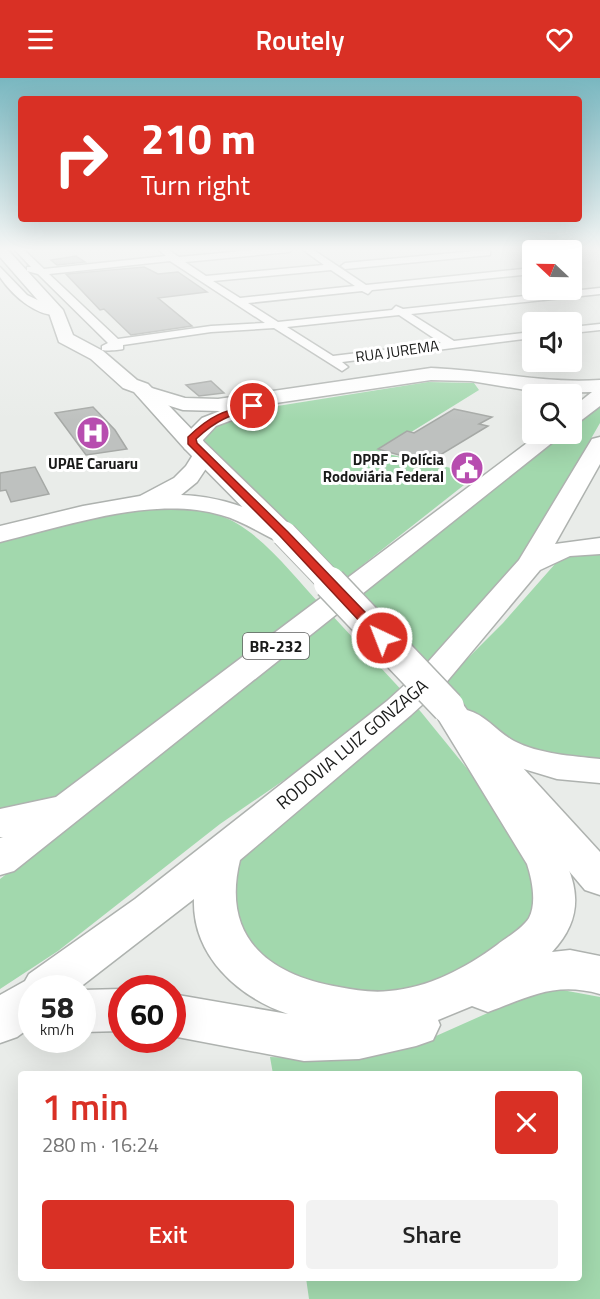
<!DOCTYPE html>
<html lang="en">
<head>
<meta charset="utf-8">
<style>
  body { margin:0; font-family:"Titillium Web",sans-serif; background:#f2f2f2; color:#222; height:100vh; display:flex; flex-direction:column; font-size:22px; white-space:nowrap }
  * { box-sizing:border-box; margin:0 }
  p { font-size:20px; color:#767676 }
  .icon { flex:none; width:33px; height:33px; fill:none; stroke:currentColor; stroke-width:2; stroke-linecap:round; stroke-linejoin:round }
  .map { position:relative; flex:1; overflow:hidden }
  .panel { position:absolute; left:18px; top:993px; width:564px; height:210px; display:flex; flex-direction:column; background:#fff; border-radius:6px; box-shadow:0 6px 24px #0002 }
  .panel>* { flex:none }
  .hud { position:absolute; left:18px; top:18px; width:564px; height:126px; border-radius:6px; box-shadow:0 6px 24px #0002; background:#d93025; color:#fff; overflow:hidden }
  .needle { width:39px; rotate:292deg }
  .buttons { position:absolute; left:522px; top:162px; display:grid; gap:12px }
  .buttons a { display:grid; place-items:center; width:60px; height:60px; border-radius:6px; background:#fff; box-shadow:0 6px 24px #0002; font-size:30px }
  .speed { position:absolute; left:18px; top:897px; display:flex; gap:12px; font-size:30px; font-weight:700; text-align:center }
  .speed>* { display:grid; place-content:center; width:78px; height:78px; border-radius:50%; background:#fff; box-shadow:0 6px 24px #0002; line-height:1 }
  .speed small { font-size:15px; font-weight:400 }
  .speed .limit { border:9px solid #d22; background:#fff; color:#111 }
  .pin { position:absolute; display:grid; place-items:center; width:51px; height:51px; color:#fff; margin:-26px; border:3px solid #fff; border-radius:50%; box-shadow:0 2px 6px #0007 }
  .me { position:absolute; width:66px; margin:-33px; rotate:317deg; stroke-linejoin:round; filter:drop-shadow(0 0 4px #0008) }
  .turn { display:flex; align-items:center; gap:21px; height:126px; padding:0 24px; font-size:27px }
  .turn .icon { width:78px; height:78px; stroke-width:2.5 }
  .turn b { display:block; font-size:42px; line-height:51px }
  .round { display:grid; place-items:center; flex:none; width:63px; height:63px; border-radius:6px; background:#f2f2f2 }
  .headline { display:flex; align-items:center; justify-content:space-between; height:102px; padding:0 24px }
  h1 { font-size:36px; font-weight:600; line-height:45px; color:#d93025 }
  .primary-button { display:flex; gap:12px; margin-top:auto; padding:12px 24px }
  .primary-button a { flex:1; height:69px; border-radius:6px; background:#d93025; color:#fff; font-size:24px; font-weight:600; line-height:69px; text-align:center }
  .primary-button a+a { background:#f2f2f2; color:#222 }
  header { display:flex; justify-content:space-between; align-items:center; height:78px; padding:0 24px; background:#d93025; color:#fff; font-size:27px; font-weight:600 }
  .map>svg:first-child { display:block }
</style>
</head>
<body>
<header><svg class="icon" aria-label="menu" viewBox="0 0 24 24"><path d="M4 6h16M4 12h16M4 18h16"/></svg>Routely<svg class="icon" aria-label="heart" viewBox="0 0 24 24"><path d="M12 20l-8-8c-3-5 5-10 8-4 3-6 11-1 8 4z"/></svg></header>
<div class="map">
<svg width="600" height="1221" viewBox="0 0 600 1221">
  <rect width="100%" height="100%" fill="#e9ece9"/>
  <g fill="#a2d8ad">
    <polygon points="428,304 474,305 479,312 379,374 478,396 341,504 210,372 203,360 205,354 233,335"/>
    <polygon points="600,323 600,345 536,456 507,501 410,613 336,528 558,356 572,356 572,345"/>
    <path d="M149,428c24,1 46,2 69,9 40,12 75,61 104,91l-264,193 -58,17v-279z"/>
    <polygon points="585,474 600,474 600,687 507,667 447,614 442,606 503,545 555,486 569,478"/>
    <polygon points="329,534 407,618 220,746 58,873 0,911 0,801 190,652"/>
    <polygon points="412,623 518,753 546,836 492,890 359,932 232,871 228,777"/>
    <polygon points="546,909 600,919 600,1221 309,1221 306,1200 579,1200 579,996 273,996 270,979 335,981 427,962"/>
  </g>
  <g fill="#bec1bf" stroke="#a6a9a6" stroke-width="1.5">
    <polygon points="76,178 85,184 57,187 51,182"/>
    <polygon points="144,189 158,196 178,194 207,214 158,220 192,248 131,257 104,231 100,232 66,196"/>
    <polygon points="211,303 224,315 199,318 186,307"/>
    <polygon points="93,329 115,352 127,371 86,377 55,335"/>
    <polygon points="454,331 492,339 479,346 488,348 427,385 378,371 407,353 414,355"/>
    <polygon points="35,389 49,416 11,424 6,412 0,413 0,395"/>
  </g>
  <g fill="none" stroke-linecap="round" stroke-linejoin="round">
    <g stroke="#aeb2af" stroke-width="3">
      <g id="minor">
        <path d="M14,171h9l21,20 122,-13 -8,-7h9l12,8 84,-8h30l-4,3 -104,10 21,14 118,-11 -22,-16h10l54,36 166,-17v6l-160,16 -4,4 -6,-3 -114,12 30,19 114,-12 4,-4 7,3 197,-21v6l-189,20 43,27 78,-9v6l-190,24 6,5 -6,4 -68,-43 -63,4 -88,13v4c-2,1 -19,2 -21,1v-4l6,-3 -70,-69 -11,-3v-4h4zM170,183l95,62 -54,3 -93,13 -69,-65zM331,192l24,16 -115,12 -27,-17zM399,237l42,28 -108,13 -46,-29z"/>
        <polygon points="487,172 490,173 490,177 345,191 341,188 345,185"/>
        <path d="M0,189l27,28 34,16v4c-24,3 -49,-20 -61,-38z"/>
        <polygon points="600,246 600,252 572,255 572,249"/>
      </g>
    </g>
    <g stroke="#aeb2af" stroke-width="3">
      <g id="primary">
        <polygon points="0,171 7,171 63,232 73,257 103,273 137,302 148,306 201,361 293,450 297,456 293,462 284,464 275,462 185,371 134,314 123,310 91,281 59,264 49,235 0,179"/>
        <polygon points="488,662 501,666 600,774 600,817 585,812 475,682 470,674 475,666"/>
      </g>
    </g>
    <g stroke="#aeb2af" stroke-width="3">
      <g id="trunk">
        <path d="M431,290c57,2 112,16 169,12v26l-21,16 -7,2v-16l20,-16 -48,1 -73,-12 -40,-1 -182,27 2,3 -3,4 -32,12 -13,14 1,4 -3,5 -8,2 -8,-2 -4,-10 21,-21 18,-7 -37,-1 -45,-14 -3,-4 3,-4 7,-2 40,12 33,1z"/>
        <polygon points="539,356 563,356 14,793 0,797 0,760 3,759 0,759 0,731 56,719"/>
        <path d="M600,359v27l-45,80 45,-6v16l-30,2 -30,14 -96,115 -33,30 -171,145c-19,77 28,115 99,127 16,3 33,6 50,4 39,-3 77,-23 108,-46 10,-8 25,-16 32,-27 8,-15 3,-39 -2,-54l-96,-157 5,-7 12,-3 12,3 7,10c19,5 30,22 47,31 25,13 58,15 86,18v24l-43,-4 -56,-17c13,19 26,38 39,57 29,43 56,87 12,133l18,-2 30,6v38c-45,-13 -71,3 -112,18l-16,-6 -34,14 2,5 -7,15 -17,6 -57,13 -55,2 -132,-25v-42l116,20c-50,-17 -96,-58 -94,-115l-115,89h-47v38l-15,11 -17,6v-48l25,-14 4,-7 106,-75 252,-198 33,-30 99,-111 70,-116 3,-5z"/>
        <path d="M204,370l8,2 3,5 -18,27 -16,13c41,1 75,16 112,33l4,6 -4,6 -9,2 -9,-2c-18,-9 -35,-20 -54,-25 -68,-20 -155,11 -221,27v-16l83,-20 57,-10 34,-18 12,-12 10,-16z"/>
        <polygon points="122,911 122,953 82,954 82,912"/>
      </g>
    </g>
    <use href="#minor" fill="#fff" fill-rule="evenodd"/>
    <use href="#primary" fill="#fff" fill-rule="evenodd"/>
    <use href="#trunk" fill="#fff" fill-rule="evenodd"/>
    <g stroke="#aeb2af" stroke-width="27" stroke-linecap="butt">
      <polyline id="primary-bridge-far1" points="284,456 332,506"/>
    </g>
    <g stroke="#aeb2af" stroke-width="35" stroke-linecap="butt">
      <polyline id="primary-bridge" points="330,505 448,629"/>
    </g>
    <use href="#primary-bridge-far1" stroke="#fff" stroke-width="25"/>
    <use href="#primary-bridge" stroke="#fff" stroke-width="32"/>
  </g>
  <linearGradient id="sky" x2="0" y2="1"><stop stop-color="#79b7c0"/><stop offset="0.5" stop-color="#f5f6f5"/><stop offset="1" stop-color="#f5f6f5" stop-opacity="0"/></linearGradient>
  <rect width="600" height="342" fill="url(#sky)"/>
  <path fill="#d93025" stroke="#8d1f18" stroke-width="1.5" d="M253,326l3,1v3c-26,7 -40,12 -60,31l1,4 91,89 99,103 1,3 -1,3h-9l-98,-105 -92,-92v-7c23,-22 35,-26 65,-33z"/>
  <defs>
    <g id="hospital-disc" transform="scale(1.725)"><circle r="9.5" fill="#b74daf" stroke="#fff"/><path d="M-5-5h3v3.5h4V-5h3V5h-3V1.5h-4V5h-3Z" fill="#fff"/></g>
    <g id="civic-disc" transform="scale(1.725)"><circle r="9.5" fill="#b74daf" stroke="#fff"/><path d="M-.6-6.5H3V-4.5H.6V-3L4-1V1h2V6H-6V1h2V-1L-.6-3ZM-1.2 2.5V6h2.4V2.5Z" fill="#fff"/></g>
  </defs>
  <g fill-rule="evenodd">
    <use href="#hospital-disc" x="93" y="355"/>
    <use href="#civic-disc" x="467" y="390"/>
  </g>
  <g text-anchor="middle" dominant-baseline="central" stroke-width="6" stroke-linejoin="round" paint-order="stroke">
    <g font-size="15" fill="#1a1b1a" stroke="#fff">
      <text transform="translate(397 273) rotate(-8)">RUA JUREMA</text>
    </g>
    <g font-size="15" font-weight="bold" fill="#1a1b1a" stroke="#fff" text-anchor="end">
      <text x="444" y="381">DPRF - Polícia<tspan x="444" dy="17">Rodoviária Federal</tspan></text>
      <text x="93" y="385" text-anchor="middle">UPAE Caruaru</text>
    </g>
    <rect fill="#fff" stroke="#5f5f5f" stroke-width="1.5" x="243" y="555" width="66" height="26" rx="4.5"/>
    <g font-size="16" font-weight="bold" fill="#1a1b1a">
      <text x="276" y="568">BR-232</text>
    </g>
    <g font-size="18" fill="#1a1b1a" stroke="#fff">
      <text transform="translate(352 666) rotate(-40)">RODOVIA LUIZ GONZAGA</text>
    </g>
  </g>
</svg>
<div class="buttons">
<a><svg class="needle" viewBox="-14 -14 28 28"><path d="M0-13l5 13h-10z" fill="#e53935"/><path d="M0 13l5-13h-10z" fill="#767676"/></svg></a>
<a><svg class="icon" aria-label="sound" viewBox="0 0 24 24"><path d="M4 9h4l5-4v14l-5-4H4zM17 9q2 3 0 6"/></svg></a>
<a><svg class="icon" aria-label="search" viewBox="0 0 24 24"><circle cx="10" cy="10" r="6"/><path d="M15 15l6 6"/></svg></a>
</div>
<div class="speed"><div>58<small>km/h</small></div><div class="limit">60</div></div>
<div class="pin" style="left:253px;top:328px;background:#d93025"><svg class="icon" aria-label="arrive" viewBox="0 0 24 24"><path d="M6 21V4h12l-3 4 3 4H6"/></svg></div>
<svg class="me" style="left:382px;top:560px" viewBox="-20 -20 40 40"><circle r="17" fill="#d93025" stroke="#fff" stroke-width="3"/><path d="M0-11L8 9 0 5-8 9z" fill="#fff"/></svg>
<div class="hud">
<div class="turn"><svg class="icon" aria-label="right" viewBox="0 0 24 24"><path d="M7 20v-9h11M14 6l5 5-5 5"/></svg><div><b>210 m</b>Turn right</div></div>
</div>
<section class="panel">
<div class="headline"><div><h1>1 min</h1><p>280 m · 16:24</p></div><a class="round" style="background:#d93025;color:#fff"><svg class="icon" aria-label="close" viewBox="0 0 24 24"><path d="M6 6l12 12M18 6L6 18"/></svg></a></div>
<div class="primary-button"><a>Exit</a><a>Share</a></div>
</section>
</div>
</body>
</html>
